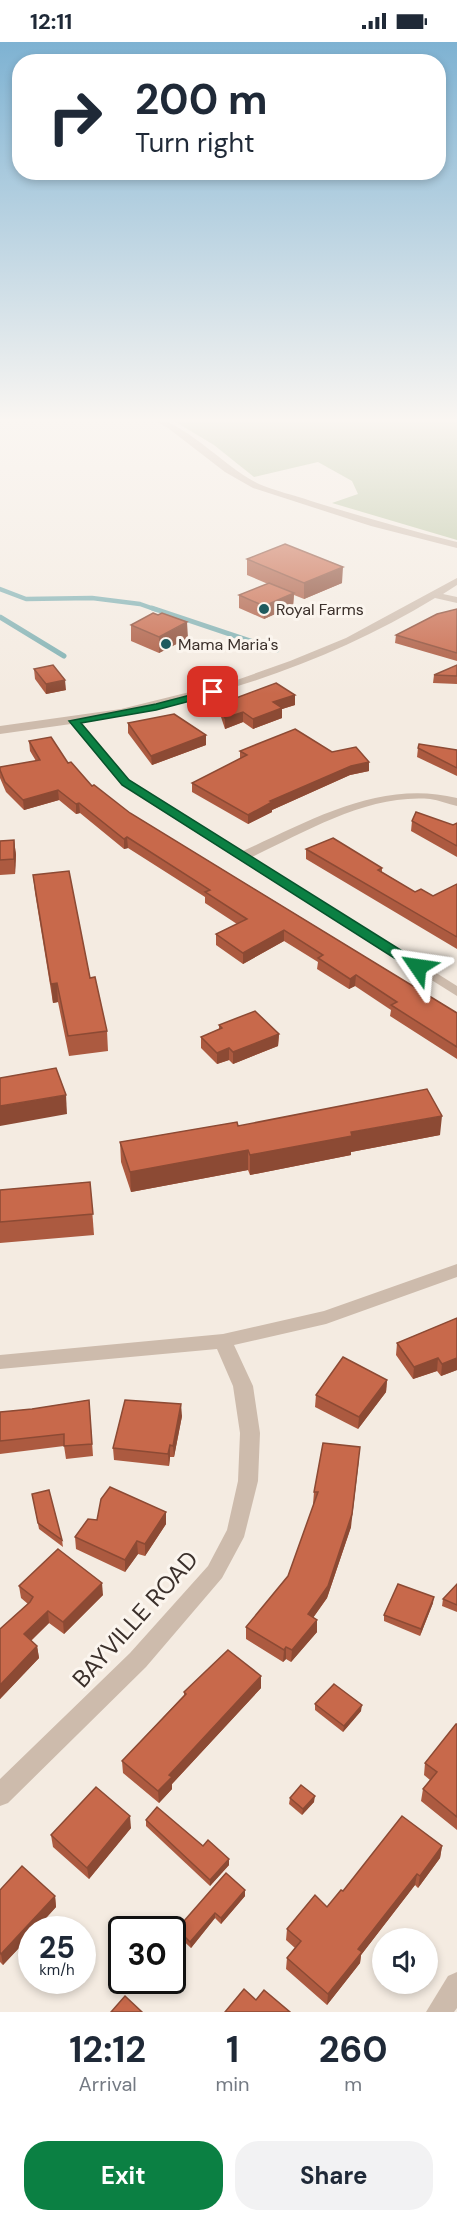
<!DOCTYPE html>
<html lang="en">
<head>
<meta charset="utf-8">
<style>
  body { margin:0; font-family:"DM Sans",sans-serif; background:#f2f2f3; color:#1f2937; height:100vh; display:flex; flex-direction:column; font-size:22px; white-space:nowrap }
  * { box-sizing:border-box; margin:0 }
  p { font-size:20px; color:#747a83 }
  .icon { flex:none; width:33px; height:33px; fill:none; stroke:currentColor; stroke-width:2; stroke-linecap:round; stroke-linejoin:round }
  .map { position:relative; height:1970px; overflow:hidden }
  .drawer { display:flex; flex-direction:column; background:#fff; flex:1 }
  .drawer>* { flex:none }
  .banner { position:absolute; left:12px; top:12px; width:434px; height:126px; border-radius:24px; box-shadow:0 3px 9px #0003; background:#fff; color:#1f2937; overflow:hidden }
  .buttons { position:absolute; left:372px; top:1886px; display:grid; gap:12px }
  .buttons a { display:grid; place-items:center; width:66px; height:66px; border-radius:50%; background:#fff; box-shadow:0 3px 9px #0003; font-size:30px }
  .speed { position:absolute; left:18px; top:1874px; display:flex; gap:12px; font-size:30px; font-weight:700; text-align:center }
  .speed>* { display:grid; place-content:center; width:78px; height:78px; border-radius:50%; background:#fff; box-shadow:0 3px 9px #0003; line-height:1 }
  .speed small { font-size:15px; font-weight:400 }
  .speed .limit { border:3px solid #111; border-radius:9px; background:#fff; color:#111 }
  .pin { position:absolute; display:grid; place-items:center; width:51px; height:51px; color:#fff; margin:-26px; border-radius:12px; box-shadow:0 3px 9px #0006 }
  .me { position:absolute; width:66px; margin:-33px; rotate:302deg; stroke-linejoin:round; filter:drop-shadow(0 0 4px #0008) }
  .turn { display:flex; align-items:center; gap:21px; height:126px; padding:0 24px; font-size:27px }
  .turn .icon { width:78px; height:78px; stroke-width:2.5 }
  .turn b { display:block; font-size:42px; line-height:51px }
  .eta { display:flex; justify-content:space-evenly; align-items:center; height:102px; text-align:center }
  .eta b { font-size:36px; font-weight:700; line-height:42px }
  .button { display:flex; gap:12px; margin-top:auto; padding:12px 24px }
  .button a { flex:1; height:69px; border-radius:24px; background:#0b8043; color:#fff; font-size:24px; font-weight:700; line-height:69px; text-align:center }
  .button a+a { background:#f2f2f3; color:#1f2937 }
  .status { display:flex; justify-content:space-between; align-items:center; height:42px; padding:0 30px; background:#fff; direction:ltr }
  .status svg { height:16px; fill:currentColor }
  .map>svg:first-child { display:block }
</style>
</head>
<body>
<div class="status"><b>12:11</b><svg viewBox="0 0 49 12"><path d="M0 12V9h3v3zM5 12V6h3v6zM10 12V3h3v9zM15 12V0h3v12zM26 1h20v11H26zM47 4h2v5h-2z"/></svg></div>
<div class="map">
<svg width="457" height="1970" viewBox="0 0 457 1970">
  <rect width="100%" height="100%" fill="#f4ebe1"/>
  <polygon fill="#b8c4a0" points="169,376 457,376 457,498 332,461 358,452 352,439 318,420 254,435 214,403"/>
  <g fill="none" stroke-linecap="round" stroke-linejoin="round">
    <polyline stroke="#7fb0b2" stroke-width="4.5" points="0,547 26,557 92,556 140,562 157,568"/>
    <g stroke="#7fb0b2" stroke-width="5">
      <polyline points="152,566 277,608"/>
      <polyline points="0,575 64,614"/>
    </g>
    <g fill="#cdbbac" fill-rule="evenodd">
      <path d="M150,376c32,0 76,51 109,66 16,7 35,11 52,17 48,15 97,29 146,41v6l-86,-22 -118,-38 -28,-16 -57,-44z"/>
      <path d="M457,536v7l-14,9 14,3v6l-22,-5c-108,66 -229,104 -353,125l48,57 113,71c68,-31 138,-72 214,-53v8c-9,-2 -18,-6 -27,-7 -62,-5 -123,32 -178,58l205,129v10l-335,-210 -51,-62 -71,10v-8l121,-17 113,-28 56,-20 56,-23z"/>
      <polygon points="457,1222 457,1235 326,1282 234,1303 253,1344 260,1391 258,1439 244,1495 222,1536 146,1625 8,1761 0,1764 0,1737 130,1611 208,1524 227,1488 238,1439 240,1391 233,1344 217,1307 0,1327 0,1313 223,1292 324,1269"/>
      <polygon points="457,1930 457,1966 454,1970 426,1970 448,1934"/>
    </g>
  </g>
  <g fill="#ac5a40">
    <polygon points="247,517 342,541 304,557 294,553 293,564 264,577 239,566 239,553 268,542 247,533"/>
    <polygon points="457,567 457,619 395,601 396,593"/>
    <polygon points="131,583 188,596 159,611 131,599"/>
    <polygon points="457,623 457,642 433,641 434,633"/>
    <polygon points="34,627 66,648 46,652 35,637"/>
    <polygon points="295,653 295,663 282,667 282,676 253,687 243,680 225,687 220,672 220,662"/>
    <polygon points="128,681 206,693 206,703 152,723 128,691"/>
    <polygon points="29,699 68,721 92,744 130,771 457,971 457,1017 390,974 391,968 355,944 349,947 317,927 318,920 284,899 243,922 216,903 216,892 237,882 205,861 205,855 128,806 124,807 80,771 76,772 59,758 24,768 6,750 0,736 0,725 36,719 30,709"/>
    <polygon points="418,706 457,708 457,734 417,715"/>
    <polygon points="240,709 332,710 369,729 350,733 272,768 272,770 248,782 192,750 192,741 240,717"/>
    <polygon points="412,779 453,783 457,781 457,815 411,789"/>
    <polygon points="14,798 16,813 15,832 0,833 0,799"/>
    <polygon points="306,807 382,826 382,830 415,850 433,854 457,842 457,907 306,817"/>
    <polygon points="33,833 107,989 108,1009 69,1014 58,960 53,961 35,851"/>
    <polygon points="219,983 279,992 278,1004 233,1022 229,1018 217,1022 201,1006 201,995 219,988"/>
    <polygon points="238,1084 440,1093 351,1110 351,1113 250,1133 248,1128 131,1150 121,1120 120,1100"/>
    <polygon points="90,1140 94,1193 0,1201 0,1148"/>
    <polygon points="457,1276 457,1328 441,1334 437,1329 413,1337 396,1313 397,1301"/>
    <polygon points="387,1338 386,1350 358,1387 315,1365 316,1353"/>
    <polygon points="89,1358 93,1414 66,1417 64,1404 0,1412 0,1370 32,1367"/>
    <polygon points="182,1374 174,1415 170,1415 169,1424 114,1418 113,1406"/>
    <polygon points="323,1401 351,1485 327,1556 313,1576 317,1590 291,1620 286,1617 283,1620 246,1597 246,1585 288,1534 314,1462 313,1462 314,1450"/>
    <polygon points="32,1452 62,1498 63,1505 39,1487"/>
    <polygon points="166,1470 166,1482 145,1514 138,1512 125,1530 76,1507 75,1495 97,1478"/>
    <polygon points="457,1542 457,1570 442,1564 443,1557"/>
    <polygon points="19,1544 103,1553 64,1592 49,1581 31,1599 37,1604 39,1616 0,1657 0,1587 28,1562 21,1556"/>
    <polygon points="433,1561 420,1594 384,1579 384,1573"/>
    <polygon points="261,1646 172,1742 172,1747 159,1761 123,1731 122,1719 184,1653 184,1650"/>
    <polygon points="315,1662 361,1669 343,1690 315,1668"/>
    <polygon points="457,1682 457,1788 421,1759 423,1747 430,1738 424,1733 425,1721"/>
    <polygon points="290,1756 314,1760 302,1773 289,1762"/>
    <polygon points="146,1778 203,1804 229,1823 210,1844 146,1784"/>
    <polygon points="131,1786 89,1837 53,1805 51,1793"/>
    <polygon points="442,1804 440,1816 418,1846 415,1843 361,1913 360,1921 327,1963 286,1927 287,1916 295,1906 286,1898 287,1887 327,1865 343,1849"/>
    <polygon points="0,1848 55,1854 56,1865 36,1887 32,1887 32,1892 3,1923 0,1920"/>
    <polygon points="245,1848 245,1854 221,1882 215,1876 191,1906 177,1893 177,1887"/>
  </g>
  <g fill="#8c4a34">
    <polygon points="343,525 342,541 304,557 304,541"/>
    <polygon points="294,551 293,564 264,577 264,564"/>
    <polygon points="187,580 188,596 159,611 159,595"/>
    <polygon points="65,638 66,648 46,652 46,642"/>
    <polygon points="295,653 295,663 282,667 282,676 253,687 253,677 273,660"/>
    <polygon points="243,670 243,680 225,687 225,676"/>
    <polygon points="206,693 206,703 152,723 151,714"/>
    <polygon points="369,720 369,729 350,733 272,768 272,770 248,782 248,773 270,759 351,724"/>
    <polygon points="58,748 59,758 24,768 23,758"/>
    <polygon points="79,761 80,771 76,772 76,762"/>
    <polygon points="127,795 128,806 124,807 124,797"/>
    <polygon points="14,798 16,813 15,832 14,817"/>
    <polygon points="284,888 284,899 243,922 243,911"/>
    <polygon points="356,933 355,944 349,947 350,937"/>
    <polygon points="57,941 58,960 53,961 51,942"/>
    <polygon points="279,992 278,1004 233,1022 233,1010"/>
    <polygon points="229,1006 229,1018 217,1022 217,1011"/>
    <polygon points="66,1053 67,1072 0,1084 0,1064"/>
    <polygon points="442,1074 440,1093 351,1110 351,1113 250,1133 250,1113 351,1090"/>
    <polygon points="248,1108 248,1128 131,1150 130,1130"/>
    <polygon points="438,1316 437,1329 413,1337 414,1325"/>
    <polygon points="457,1316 457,1328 441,1334 442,1322"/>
    <polygon points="387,1338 386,1350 358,1387 359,1375"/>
    <polygon points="181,1362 182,1374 174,1415 173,1404"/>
    <polygon points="170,1403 170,1415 169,1424 168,1412"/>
    <polygon points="359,1417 351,1485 327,1556 307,1584 308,1572"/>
    <polygon points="166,1470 166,1482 145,1514 145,1502"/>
    <polygon points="137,1499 138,1512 125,1530 125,1518"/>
    <polygon points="102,1541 103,1553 64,1592 63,1580"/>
    <polygon points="434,1555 433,1561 420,1594 421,1587"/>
    <polygon points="48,1569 49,1581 25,1604 24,1592"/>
    <polygon points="317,1578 317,1590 291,1620 292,1608"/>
    <polygon points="37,1604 39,1616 0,1657 0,1643"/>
    <polygon points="286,1605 286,1617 283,1620 284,1608"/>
    <polygon points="261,1634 261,1646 172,1742 172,1747 159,1761 158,1749 169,1733"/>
    <polygon points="362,1663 361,1669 343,1690 344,1684"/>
    <polygon points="315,1754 314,1760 302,1773 303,1767"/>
    <polygon points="130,1774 131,1786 89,1837 87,1826"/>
    <polygon points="442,1804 440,1816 418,1846 420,1834"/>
    <polygon points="229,1817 229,1823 210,1844 210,1838"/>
    <polygon points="417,1832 415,1843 361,1913 360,1921 327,1963 328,1952 358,1907"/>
    <polygon points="245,1848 245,1854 221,1882 221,1876"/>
    <polygon points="55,1854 56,1865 36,1887 32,1887 32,1892 3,1923 1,1912"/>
    <polygon points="215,1871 215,1876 191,1906 190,1900"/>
  </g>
  <g fill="#c8694b" stroke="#8c4a34" stroke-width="1.5">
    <polygon points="285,502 343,525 304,541 247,517"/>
    <polygon points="269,541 294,551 264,564 239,553"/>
    <polygon points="457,567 457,611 396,593 437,572"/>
    <polygon points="153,571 158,573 162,571 187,580 159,595 131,583"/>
    <polygon points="53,623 65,638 46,642 34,627"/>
    <polygon points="457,623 457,634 434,633"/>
    <polygon points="276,641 295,653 273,660 282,666 253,677 243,670 225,676 220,662"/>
    <polygon points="174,672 206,693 151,714 128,681"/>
    <polygon points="295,687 332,710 356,705 369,720 351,724 270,759 272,760 248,773 192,741 247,713 240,709"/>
    <polygon points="51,695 68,721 71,720 92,744 94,743 130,771 457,971 457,1005 391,963 397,960 368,941 356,933 350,937 318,916 323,913 284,888 243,911 216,892 247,877 205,850 210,848 127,795 124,797 79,761 76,762 58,748 23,758 5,740 0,728 0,725 40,718 29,699"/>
    <polygon points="419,702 457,708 457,726 418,706"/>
    <polygon points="416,770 453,783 457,781 457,804 412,779"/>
    <polygon points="333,796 382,826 378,828 415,850 421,847 433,854 457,842 457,895 306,807"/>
    <polygon points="14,798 14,817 0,818 0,799"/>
    <polygon points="69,829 90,936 95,935 107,989 68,994 57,941 51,942 33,833"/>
    <polygon points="255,969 279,992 233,1010 229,1006 217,1011 201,995 222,986 219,983"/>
    <polygon points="56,1026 66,1053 0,1064 0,1036"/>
    <polygon points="427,1047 442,1074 351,1090 352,1094 250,1113 248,1108 130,1130 120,1100 237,1080 238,1084"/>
    <polygon points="90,1140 93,1172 0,1180 0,1148"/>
    <polygon points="457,1276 457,1316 442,1322 438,1316 414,1325 397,1301"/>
    <polygon points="343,1315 387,1338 359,1375 316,1353"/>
    <polygon points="89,1358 92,1402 64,1404 64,1392 0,1399 0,1370 32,1367"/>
    <polygon points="125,1358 181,1362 173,1404 170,1403 168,1412 113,1406"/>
    <polygon points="323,1401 360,1405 352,1472 328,1544 308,1572 317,1578 292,1608 286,1605 284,1608 246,1585 288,1534 318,1450 314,1450"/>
    <polygon points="110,1445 166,1470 145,1502 137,1499 125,1518 75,1495 88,1477 97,1478 101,1457"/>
    <polygon points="49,1448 62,1498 38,1481 32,1452"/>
    <polygon points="58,1507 102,1541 63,1580 48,1569 24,1592 37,1604 0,1643 0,1587 30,1560 33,1555 19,1544"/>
    <polygon points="398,1542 434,1555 421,1587 384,1573"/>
    <polygon points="457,1542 457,1563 443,1557"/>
    <polygon points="228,1608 261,1634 169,1733 172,1735 158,1749 122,1719 186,1652 184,1650"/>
    <polygon points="334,1642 362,1663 344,1684 315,1662"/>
    <polygon points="456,1682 457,1682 457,1775 423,1747 437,1730 425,1721"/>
    <polygon points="301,1743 315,1754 303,1767 290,1756"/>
    <polygon points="96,1745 130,1774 87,1826 51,1793"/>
    <polygon points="157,1765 203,1804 208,1798 229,1817 210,1838 146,1778"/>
    <polygon points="402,1774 442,1804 420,1834 417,1832 358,1907 362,1910 328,1952 287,1916 301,1899 287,1887 315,1853 327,1865 341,1848 343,1849"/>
    <polygon points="22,1824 55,1854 1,1912 0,1910 0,1848"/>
    <polygon points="226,1831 245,1848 221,1876 215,1871 190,1900 177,1887"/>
    <polygon points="244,1947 256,1958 264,1948 290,1970 225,1970"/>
    <polygon points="125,1954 142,1970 111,1970"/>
  </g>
  <linearGradient id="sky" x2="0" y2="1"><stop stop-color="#7eb2d2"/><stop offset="0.58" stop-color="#faf6f2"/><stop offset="1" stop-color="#faf6f2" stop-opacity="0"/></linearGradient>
  <rect width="457" height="652" fill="url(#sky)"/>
  <polygon fill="#0b8043" stroke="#07532c" stroke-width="1.5" points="213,647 217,648 217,652 156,668 81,681 129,738 423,922 423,928 413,928 122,743 69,679 156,662"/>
  <g fill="#1f5a5e" stroke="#fbf5ee" stroke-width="2">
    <circle cx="264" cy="567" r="6"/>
    <circle cx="166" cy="602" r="6"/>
  </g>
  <g text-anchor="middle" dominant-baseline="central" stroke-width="6" stroke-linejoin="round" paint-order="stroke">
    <g font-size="16" fill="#3b302b" stroke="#fbf5ee" text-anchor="start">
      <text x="276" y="567">Royal Farms</text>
      <text x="178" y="602">Mama Maria's</text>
    </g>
    <g font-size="24" fill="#3b302b" stroke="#fbf5ee">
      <text transform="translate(135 1577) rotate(-48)">BAYVILLE ROAD</text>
    </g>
  </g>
</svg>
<div class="buttons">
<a><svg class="icon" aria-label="sound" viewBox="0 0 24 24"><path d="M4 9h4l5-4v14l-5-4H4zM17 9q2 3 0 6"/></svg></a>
</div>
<div class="speed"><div>25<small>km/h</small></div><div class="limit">30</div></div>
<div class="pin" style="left:213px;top:650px;background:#d93025"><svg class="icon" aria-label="arrive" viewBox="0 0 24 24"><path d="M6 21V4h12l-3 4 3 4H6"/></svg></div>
<svg class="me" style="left:418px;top:925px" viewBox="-20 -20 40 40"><path d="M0-17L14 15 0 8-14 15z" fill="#0b8043" stroke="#fff" stroke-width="4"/></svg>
<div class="banner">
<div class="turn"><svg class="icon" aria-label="right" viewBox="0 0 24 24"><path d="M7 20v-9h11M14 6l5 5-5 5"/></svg><div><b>200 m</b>Turn right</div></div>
</div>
</div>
<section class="drawer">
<div class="eta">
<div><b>12:12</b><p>Arrival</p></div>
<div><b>1</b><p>min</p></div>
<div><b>260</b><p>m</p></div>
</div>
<div class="button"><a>Exit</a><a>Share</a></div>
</section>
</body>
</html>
